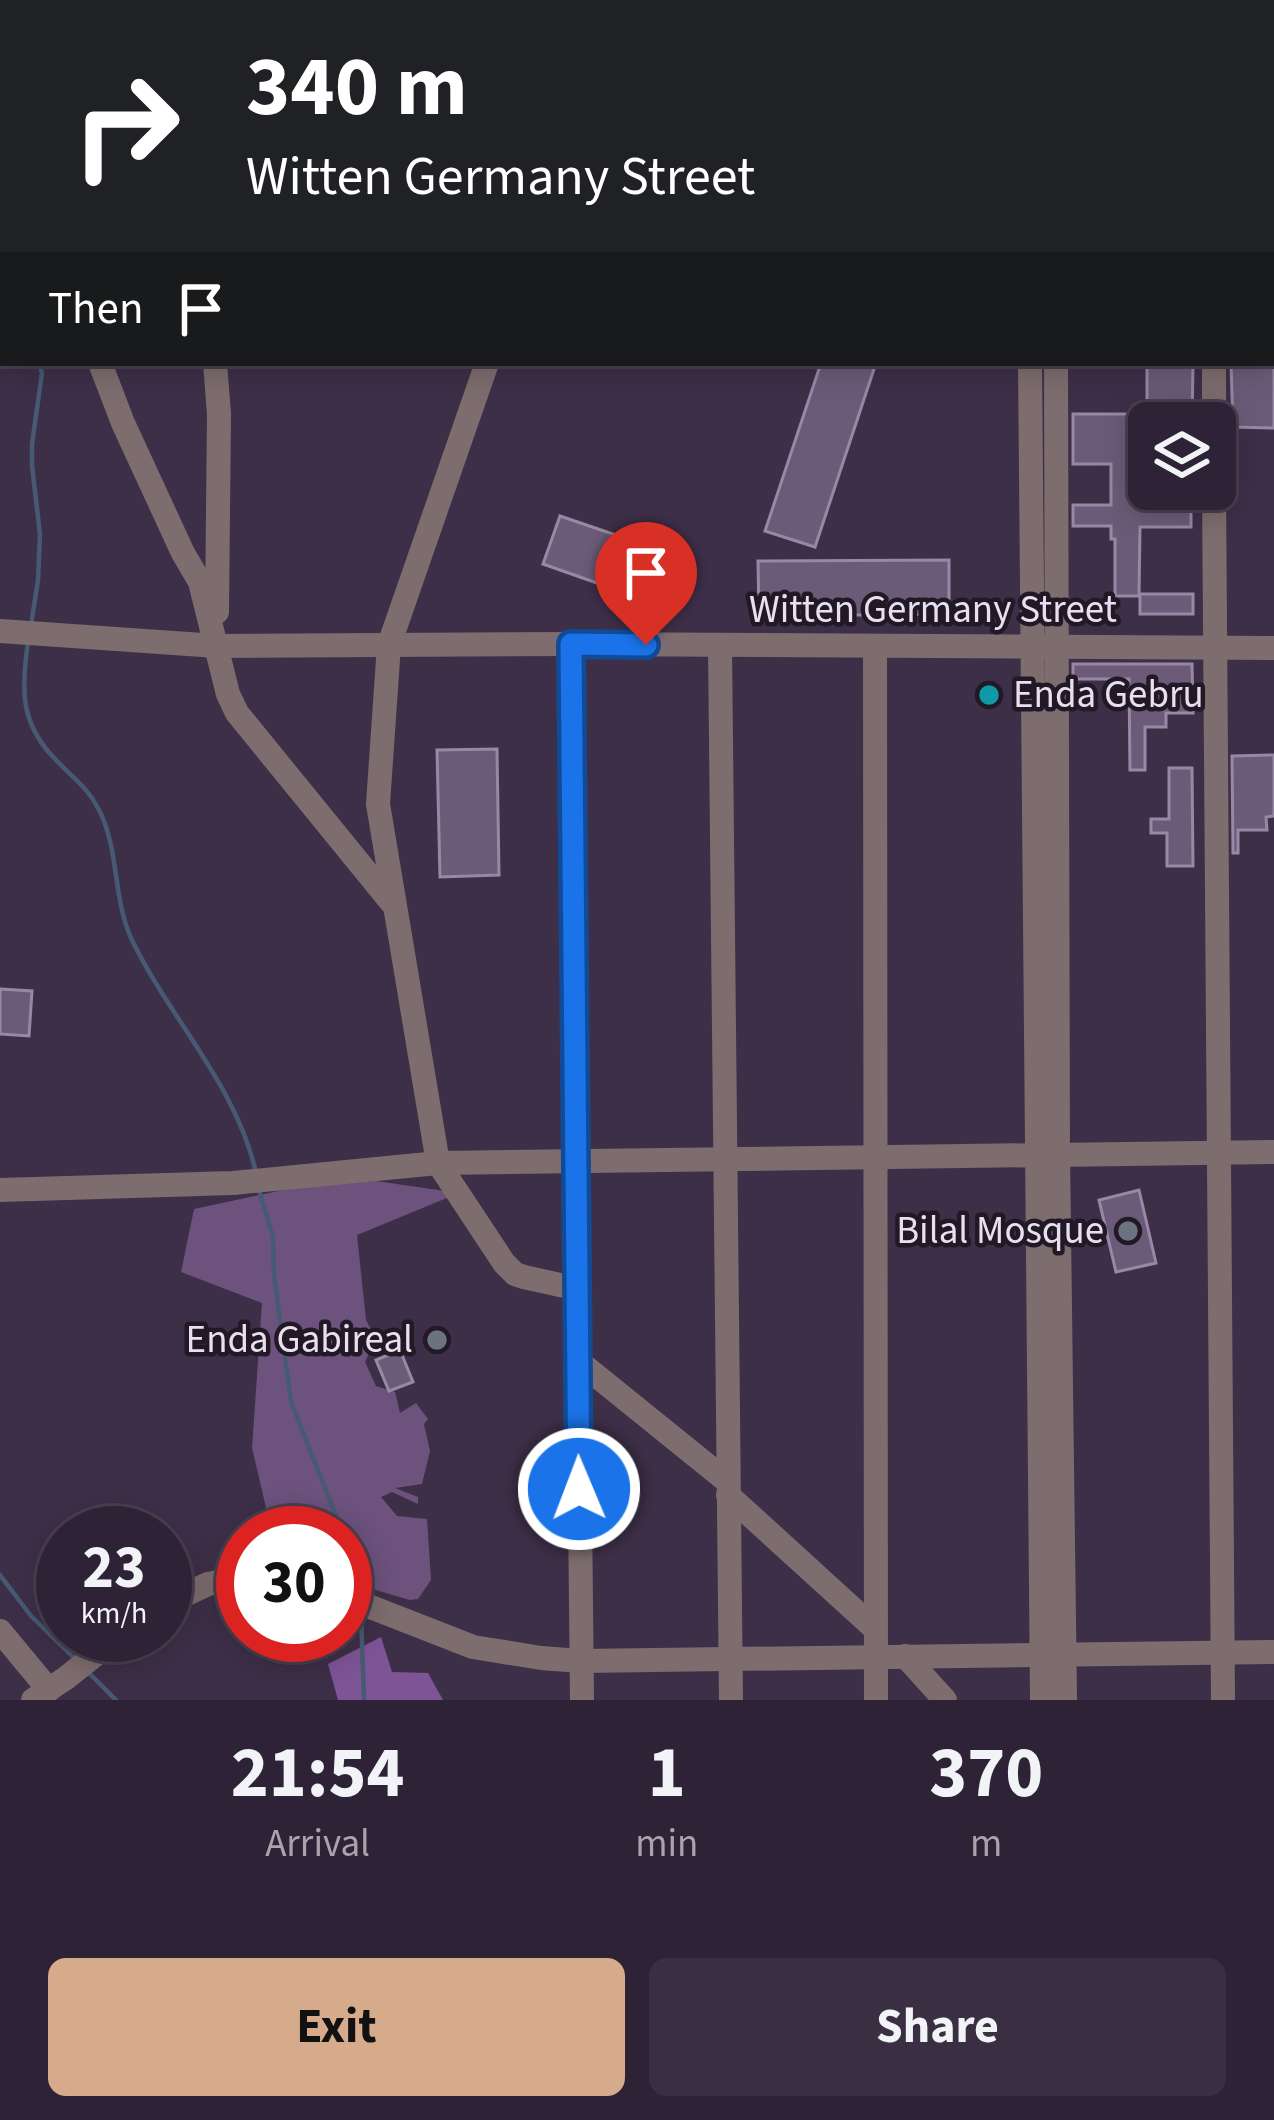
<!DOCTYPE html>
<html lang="en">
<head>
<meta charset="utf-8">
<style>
  body { margin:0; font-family:"Source Sans 3",sans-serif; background:#3a2f42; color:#f1f3f6; height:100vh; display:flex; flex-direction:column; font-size:45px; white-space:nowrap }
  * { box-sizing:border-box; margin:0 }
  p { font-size:39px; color:#a7a4ad }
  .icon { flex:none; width:66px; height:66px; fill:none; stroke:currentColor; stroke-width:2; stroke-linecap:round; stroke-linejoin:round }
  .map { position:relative; height:1700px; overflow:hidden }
  .panel { display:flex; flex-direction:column; background:#2e2336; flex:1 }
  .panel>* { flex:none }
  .guide { position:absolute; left:0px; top:0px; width:1275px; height:366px; box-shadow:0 6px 30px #0003,0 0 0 3px #494051; background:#202124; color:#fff; overflow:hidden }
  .controls { position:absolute; left:1128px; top:402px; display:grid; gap:24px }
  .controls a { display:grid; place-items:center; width:108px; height:108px; border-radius:18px; background:#2e2336; box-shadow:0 6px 30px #0003,0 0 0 3px #494051; font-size:60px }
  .speed { position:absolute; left:36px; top:1506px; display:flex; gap:24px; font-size:60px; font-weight:700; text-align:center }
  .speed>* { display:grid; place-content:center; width:156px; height:156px; border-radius:50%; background:#2e2336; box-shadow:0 6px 30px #0003,0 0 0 3px #494051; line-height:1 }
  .speed small { font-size:30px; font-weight:400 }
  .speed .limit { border:18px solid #d22; background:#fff; color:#111 }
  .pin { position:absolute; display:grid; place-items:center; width:102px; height:102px; color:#fff; margin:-123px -51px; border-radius:50% 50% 50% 0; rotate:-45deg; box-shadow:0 0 12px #0007 }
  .pin .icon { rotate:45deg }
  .me { position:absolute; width:132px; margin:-66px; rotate:359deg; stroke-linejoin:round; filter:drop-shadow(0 0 9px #0008) }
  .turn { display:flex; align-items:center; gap:42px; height:252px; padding:0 48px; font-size:54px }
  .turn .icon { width:156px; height:156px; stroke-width:2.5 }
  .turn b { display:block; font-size:84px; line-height:102px }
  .then { display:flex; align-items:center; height:114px; padding:0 48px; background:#0003; gap:24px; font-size:45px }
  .eta { display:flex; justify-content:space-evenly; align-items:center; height:204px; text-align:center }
  .eta b { font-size:72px; font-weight:700; line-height:84px }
  .primary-button { display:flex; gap:24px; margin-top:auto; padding:24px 48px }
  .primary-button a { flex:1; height:138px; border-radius:18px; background:#d6ab8b; color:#111; font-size:48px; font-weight:700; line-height:138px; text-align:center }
  .primary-button a+a { background:#3a2f42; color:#f1f3f6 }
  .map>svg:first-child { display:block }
</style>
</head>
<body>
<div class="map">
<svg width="1274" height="1700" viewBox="0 0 1274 1700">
  <rect width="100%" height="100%" fill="#3e2f48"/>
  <polygon fill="#6c527d" points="376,1181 459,1193 357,1235 366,1320 376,1338 365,1362 376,1386 395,1392 400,1413 416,1403 428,1419 424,1424 430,1451 422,1484 395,1488 418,1497 418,1504 392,1492 381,1497 397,1516 427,1519 431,1580 418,1599 410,1600 345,1581 345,1533 272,1533 252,1448 262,1303 181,1272 194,1209 292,1188"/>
  <polygon fill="#7d5496" points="381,1637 392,1672 428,1673 443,1700 338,1700 328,1664"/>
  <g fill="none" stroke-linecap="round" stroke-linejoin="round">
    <g stroke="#465b73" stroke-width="4.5">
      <polyline points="0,230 3,237"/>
      <polyline points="31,625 38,580 40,534 32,466 32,444 42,373 39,363"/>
      <path d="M28,642c-7,48 -8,82 28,118 15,16 32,28 42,48 22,41 14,90 34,132 38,79 105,146 124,233"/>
      <polyline points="259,1190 273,1237 274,1275 291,1402 343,1533"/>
      <polyline points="345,1539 359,1578 360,1591"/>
      <polyline points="0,1575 31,1616 76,1660"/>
      <polyline points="361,1614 364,1700"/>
      <polyline points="88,1672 116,1700"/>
    </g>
  </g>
  <g fill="#6b5b78" stroke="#9888a6" stroke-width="3">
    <polygon points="821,363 876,363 815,547 765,531"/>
    <polygon points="1231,363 1274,364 1274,428 1233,427"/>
    <polygon points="1147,366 1193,366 1192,419 1147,419"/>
    <polygon points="1073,414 1143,414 1143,447 1149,447 1149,497 1191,497 1191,527 1140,527 1139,596 1115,596 1115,539 1111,539 1111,526 1073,526 1073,505 1111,505 1111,464 1073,464"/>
    <polygon points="560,516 651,547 634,596 543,564"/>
    <polygon points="949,560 949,614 759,616 758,561"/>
    <rect x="1140" y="594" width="53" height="20"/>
    <polygon points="1073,664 1192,664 1193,713 1166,713 1166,727 1145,727 1145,770 1130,770 1129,679 1073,679"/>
    <polygon points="497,749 499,875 440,877 437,750"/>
    <polygon points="1274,755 1274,816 1266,817 1267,830 1238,830 1238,853 1233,853 1232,756"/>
    <polygon points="1169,768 1192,768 1193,866 1167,866 1167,833 1151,833 1151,819 1169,819"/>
    <polygon points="0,989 32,991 29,1036 0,1034"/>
    <polygon points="1139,1190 1156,1263 1116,1272 1099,1200"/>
    <polygon points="400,1350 413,1382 389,1391 376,1360"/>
  </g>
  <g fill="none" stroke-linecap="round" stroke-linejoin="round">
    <g stroke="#7e6d6e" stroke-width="24">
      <polyline points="40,0 40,3"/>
      <polyline points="517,0 518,3"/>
      <polyline points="1027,0 1027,3"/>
      <polyline points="1055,0 1055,3"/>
      <polyline points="1213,0 1213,3"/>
      <polyline points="159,3 172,0"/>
      <polyline points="613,3 614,0"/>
      <polyline points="0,35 3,35"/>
      <polyline points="0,100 3,107"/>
      <polyline points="100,363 123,423 183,553 200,582 228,694 237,713 391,902"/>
      <polyline points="215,363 219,414 217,612"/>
      <polyline points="487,363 389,645 378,804 438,1163 504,1263 515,1274 524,1277 578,1289"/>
      <polyline points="1030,363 1042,1700"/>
      <polyline points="1056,363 1058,1154 1065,1700"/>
      <polyline points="1214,363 1214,423"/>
      <polyline points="1214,489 1223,1700"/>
      <polyline points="0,631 217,646 571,644 1274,648"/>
      <polyline points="571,644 582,1700"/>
      <polyline points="720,645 731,1700"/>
      <polyline points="875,646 876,1700"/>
      <polyline points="0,1190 233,1183 438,1163 1274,1152"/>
      <polyline points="577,1360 728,1482"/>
      <polyline points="728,1495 874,1628"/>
      <polyline points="345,1597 473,1647 541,1658 581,1661 1274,1652"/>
      <polyline points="165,1604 208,1584 243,1577"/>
      <polyline points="0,1631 49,1690"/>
      <polyline points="905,1656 945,1700"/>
      <polyline points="33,1700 66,1678 120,1635"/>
    </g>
  </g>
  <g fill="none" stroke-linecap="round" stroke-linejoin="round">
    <g stroke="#114b97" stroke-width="30">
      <polyline id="route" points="579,1489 571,644 646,645"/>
    </g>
    <use href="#route" stroke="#1a73e8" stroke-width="21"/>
  </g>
  <circle fill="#0f9aa8" stroke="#211a26" stroke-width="4.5" cx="989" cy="695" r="12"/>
  <g fill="#6b7280" stroke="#211a26" stroke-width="4.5">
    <circle cx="1128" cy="1231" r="12"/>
    <circle cx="437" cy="1340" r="12"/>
  </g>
  <g text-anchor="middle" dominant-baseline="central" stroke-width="9" stroke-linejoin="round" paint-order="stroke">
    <g font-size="39" fill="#e9dff0" stroke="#211a26">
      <text x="933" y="610">Witten Germany Street</text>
    </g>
    <g font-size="39" fill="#e9dff0" stroke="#211a26" text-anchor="end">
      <text x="1013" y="695" text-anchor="start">Enda Gebru</text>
      <text x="1104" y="1231">Bilal Mosque</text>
      <text x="413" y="1340">Enda Gabireal</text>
    </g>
  </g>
</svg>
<div class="controls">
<a><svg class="icon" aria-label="layers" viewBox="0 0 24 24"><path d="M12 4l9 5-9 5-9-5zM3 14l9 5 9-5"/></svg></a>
</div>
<div class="speed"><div>23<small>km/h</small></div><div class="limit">30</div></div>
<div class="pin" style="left:646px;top:645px;background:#d93025"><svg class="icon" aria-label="arrive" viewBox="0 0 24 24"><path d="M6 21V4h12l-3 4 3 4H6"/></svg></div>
<svg class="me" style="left:579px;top:1489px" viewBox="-20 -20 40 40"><circle r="17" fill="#1a73e8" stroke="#fff" stroke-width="3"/><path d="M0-11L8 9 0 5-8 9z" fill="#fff"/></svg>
<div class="guide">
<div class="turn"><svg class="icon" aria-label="right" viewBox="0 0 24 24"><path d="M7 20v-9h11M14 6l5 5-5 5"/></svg><div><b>340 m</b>Witten Germany Street</div></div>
<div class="then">Then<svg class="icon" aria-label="arrive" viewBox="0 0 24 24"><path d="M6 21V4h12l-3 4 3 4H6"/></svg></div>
</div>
</div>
<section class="panel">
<div class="eta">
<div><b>21:54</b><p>Arrival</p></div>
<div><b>1</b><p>min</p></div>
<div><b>370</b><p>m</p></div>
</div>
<div class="primary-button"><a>Exit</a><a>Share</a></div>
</section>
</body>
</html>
